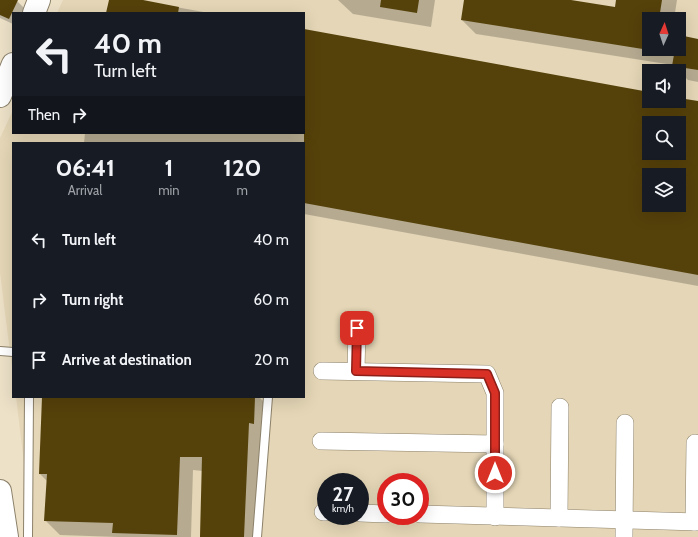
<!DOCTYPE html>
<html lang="en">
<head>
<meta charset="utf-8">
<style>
  body { margin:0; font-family:Cabin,sans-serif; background:#20242c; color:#f1f3f6; height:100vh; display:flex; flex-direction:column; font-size:15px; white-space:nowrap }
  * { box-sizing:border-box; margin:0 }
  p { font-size:13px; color:#9ea1a6 }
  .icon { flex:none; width:22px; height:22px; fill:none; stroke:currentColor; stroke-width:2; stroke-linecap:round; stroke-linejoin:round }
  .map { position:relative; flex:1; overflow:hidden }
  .panel { position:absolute; left:12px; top:142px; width:293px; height:256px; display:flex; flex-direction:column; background:#171b24; border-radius:0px; box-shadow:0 4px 16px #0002 }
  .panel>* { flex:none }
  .top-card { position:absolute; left:12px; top:12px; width:293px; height:122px; border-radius:0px; box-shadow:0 4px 16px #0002; background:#171b24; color:#f1f3f6; overflow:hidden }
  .needle { width:26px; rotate:3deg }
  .tools { position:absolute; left:642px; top:12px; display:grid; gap:8px }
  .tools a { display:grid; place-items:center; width:44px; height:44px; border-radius:0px; background:#171b24; box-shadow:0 4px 16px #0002; font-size:20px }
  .speed { position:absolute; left:317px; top:473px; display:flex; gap:8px; font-size:20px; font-weight:700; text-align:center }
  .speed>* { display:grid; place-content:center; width:52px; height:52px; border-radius:50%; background:#171b24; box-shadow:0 4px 16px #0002; line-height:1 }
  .speed small { font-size:10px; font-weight:400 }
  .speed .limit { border:6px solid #d22; background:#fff; color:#111 }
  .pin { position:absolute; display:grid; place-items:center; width:34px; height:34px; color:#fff; margin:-17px; border-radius:8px; box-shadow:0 2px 6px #0006 }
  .me { position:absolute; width:44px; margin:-22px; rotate:0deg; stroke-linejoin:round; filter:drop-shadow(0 0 3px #0008) }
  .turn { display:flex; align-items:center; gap:14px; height:84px; padding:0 16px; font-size:18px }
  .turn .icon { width:52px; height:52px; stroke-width:2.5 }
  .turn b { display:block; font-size:28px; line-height:34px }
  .then { display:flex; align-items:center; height:38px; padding:0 16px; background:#0003; gap:8px; font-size:15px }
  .eta { display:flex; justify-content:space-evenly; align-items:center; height:68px; text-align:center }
  .eta b { font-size:24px; font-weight:700; line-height:28px }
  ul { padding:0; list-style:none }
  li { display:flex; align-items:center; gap:12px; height:60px; padding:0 16px }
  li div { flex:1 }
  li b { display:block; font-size:15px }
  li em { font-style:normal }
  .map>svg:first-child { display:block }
</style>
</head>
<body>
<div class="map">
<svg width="698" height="537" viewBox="0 0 698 537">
  <rect width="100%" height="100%" fill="#ede1c8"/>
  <path fill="#e4d6b6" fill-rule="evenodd" d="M63,0h635v537h-665l-17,-140h288v-254h-291v233l-13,-103v-135l13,-28v23h291v-120h-247zM649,19h30v30h-30zM649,71h30v30h-30zM649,123h30v30h-30zM649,175h30v30h-30zM326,482h34v34h-34zM386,482h34v34h-34z"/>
  <g fill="#0003" fill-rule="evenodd">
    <polygon points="0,0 16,0 24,8 22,13 13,13 13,24 0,18"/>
    <polygon points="110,0 137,0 209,13 107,13"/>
    <polygon points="338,0 435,0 431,27 353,14"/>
    <polygon points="466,0 564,0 616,8 617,0 677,0 674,19 649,19 649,49 679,49 679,36 698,40 698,82 688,80 673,65 476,34 462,20"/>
    <path d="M304,30l345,63v8h30v-2l19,3v184l-394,-72v-71h-220l1,-10h219zM649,123h30v30h-30zM649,175h30v30h-30z"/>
    <polygon points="43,397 259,397 269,407 258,537 202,537 203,471 193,470 191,537 118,537 60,535 46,521 48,482 40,474"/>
  </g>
  <g fill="#55410a" fill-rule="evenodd">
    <polygon points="0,0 18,0 9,19 0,15"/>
    <polygon points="109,0 143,0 179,7 178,13 106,13"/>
    <polygon points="381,0 419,0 417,13 380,7"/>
    <polygon points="464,0 571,0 615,7 616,0 662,0 659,19 649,19 649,50 461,20"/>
    <path d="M304,29l345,63v9h30v-3l19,3v174l-394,-72zM649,123h30v30h-30zM649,175h30v30h-30z"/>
    <polygon points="679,35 698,39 698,70 672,66 675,49 679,49"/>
    <polygon points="42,397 255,397 254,424 249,423 244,537 200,537 202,457 180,457 177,535 112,533 113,523 44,521 47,474 39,474"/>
  </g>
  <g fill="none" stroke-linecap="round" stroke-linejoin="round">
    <g stroke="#8c816a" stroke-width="10">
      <g id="lane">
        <polyline points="0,351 13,352"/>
        <polyline points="28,537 29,397"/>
        <polyline points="257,537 268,397"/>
      </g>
    </g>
    <g stroke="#8c816a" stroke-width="18">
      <g id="street">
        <polyline points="322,371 487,374 495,393 495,517"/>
        <polyline points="356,371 357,328"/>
        <polyline points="321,441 495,444"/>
        <polyline points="323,512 326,512"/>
        <polyline points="360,513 386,514"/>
        <polyline points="420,514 698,522"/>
        <polyline points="559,518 560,407"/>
        <polyline points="694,522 695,443"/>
        <polyline points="624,537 625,423"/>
      </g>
    </g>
    <g stroke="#8c816a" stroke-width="24">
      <g id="primary">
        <polyline points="34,13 39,0"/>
        <polyline points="0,96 13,64"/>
        <polyline points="0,491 7,537"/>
      </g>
    </g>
    <use href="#lane" stroke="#fff" stroke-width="8"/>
    <use href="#street" stroke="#fff" stroke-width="17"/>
    <use href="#primary" stroke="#fff" stroke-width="22"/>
  </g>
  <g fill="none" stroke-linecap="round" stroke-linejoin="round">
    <g stroke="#8d1f18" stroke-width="10">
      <polyline id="route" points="357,328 356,371 487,374 495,393 495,473"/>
    </g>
    <use href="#route" stroke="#d93025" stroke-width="7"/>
  </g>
</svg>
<div class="tools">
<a><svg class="needle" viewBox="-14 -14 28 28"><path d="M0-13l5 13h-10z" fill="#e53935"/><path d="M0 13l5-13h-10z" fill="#9ea1a6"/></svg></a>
<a><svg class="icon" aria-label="sound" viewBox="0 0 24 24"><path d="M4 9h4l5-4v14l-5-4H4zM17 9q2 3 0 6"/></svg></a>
<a><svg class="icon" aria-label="search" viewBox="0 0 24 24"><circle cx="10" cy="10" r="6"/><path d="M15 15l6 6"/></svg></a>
<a><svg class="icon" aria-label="layers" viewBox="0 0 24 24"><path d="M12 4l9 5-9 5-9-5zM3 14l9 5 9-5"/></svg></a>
</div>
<div class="speed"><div>27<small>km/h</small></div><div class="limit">30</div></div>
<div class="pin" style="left:357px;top:328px;background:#d93025"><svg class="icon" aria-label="arrive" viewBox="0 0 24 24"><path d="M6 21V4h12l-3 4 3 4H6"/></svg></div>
<svg class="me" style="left:495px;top:473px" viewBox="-20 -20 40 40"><circle r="17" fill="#d93025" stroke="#fff" stroke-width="3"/><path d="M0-11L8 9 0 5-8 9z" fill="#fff"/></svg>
<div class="top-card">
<div class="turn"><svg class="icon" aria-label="left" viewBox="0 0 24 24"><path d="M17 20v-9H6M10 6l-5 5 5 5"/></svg><div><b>40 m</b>Turn left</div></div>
<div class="then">Then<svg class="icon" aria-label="right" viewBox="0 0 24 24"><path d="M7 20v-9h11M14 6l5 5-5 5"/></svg></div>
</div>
<section class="panel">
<div class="eta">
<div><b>06:41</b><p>Arrival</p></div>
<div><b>1</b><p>min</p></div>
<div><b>120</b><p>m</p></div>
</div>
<ul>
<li><svg class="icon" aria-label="left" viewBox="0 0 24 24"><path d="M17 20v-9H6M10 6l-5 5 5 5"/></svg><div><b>Turn left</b></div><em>40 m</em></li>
<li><svg class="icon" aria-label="right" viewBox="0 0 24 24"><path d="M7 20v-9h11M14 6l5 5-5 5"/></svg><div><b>Turn right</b></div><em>60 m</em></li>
<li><svg class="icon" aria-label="arrive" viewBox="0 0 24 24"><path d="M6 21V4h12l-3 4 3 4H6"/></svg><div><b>Arrive at destination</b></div><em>20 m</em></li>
</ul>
</section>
</div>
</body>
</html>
